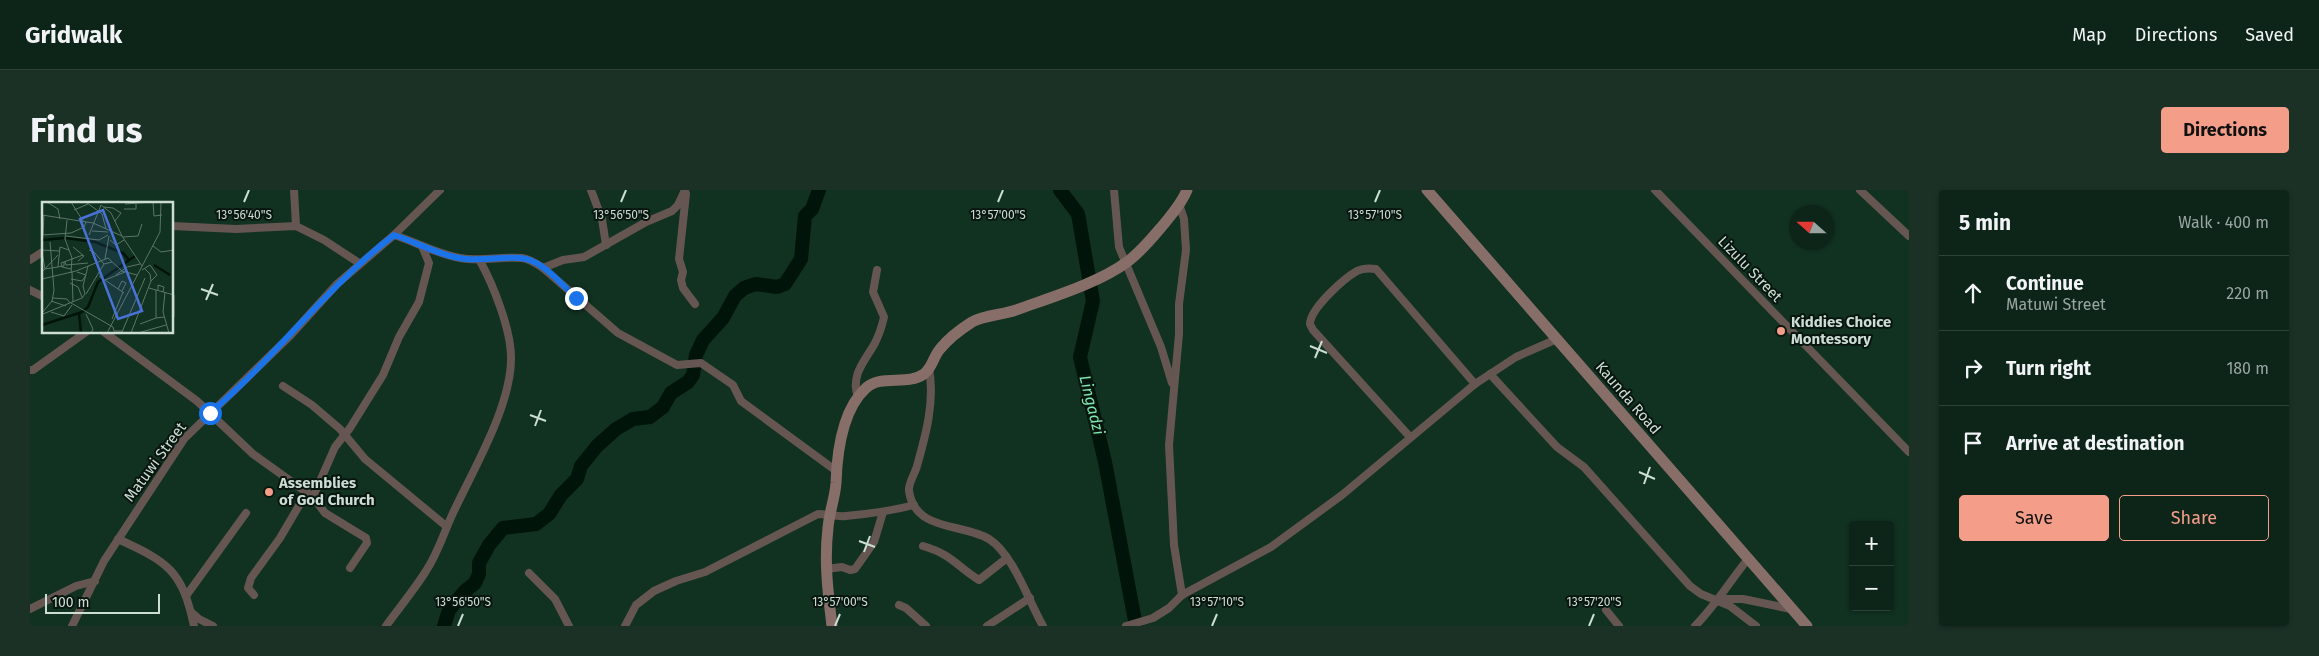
<!DOCTYPE html>
<meta charset="utf-8">
<style>
:root{--surface:#0d2519;--page:#1b3126;--text:#f1f3f6;--muted:#9aa5a2;--line:#2d4238;--accent:#f49e89}
body{margin:0;font-family:"Fira Sans",sans-serif;background:var(--page);color:var(--text)}
.controls{position:absolute;right:15px;bottom:15px;display:grid;overflow:hidden;border-radius:5px;box-shadow:0 1px 4px #0004}
.controls button{width:45px;height:45px;display:grid;place-items:center;padding:0;border:0;border-bottom:1px solid var(--line);background:var(--surface);color:var(--text);font:25px sans-serif}
.compass{position:absolute;left:1759px;top:15px;width:45px;height:45px;border-radius:50%;background:var(--surface);box-shadow:0 1px 4px #0004;rotate:291deg}
.scale{position:absolute;left:15px;bottom:12px;width:115px;box-sizing:border-box;padding-left:5px;border:2px solid #ccded3;border-top:0;font-size:14px;line-height:18px;white-space:nowrap;color:#ccded3;-webkit-text-stroke:4px #09160f;paint-order:stroke}
.stop{position:absolute;width:15px;height:15px;margin:-11px;border:4px solid #1a73e8;border-radius:50%;background:#fff}
.stop.end{background:#1a73e8;border-color:#fff;box-shadow:0 1px 5px #0008}
.list{margin:0;padding:0;list-style:none}
h2{display:flex;justify-content:space-between;align-items:center;height:65px;margin:0;padding:0 20px;font-size:21px}
h2 small{font-size:16px;font-weight:400;color:var(--muted)}
.list li{display:grid;grid-template-columns:32px 1fr auto;gap:15px;align-items:center;box-sizing:border-box;height:75px;padding:0 20px;border-top:1px solid var(--line)}
.list b{display:block;font-size:19px;white-space:nowrap}
.list p{margin:0;font-size:16px;white-space:nowrap;color:var(--muted)}
.list em{font-size:16px;font-style:normal;color:var(--muted)}
.actions{display:flex;gap:10px;padding:15px 20px}
.actions a{flex:1;padding:11px 0;border:1px solid var(--accent);border-radius:5px;text-align:center;font-size:18px;color:var(--accent)}
.actions .main{background:var(--accent);color:#111}
.icon{flex:none;width:28px;height:28px;fill:none;stroke:currentColor;stroke-width:2;stroke-linecap:round;stroke-linejoin:round}
.map{position:relative;flex:none;width:1879px;height:436px;overflow:hidden;border-radius:5px}
header{display:flex;align-items:center;gap:30px;box-sizing:border-box;height:70px;padding:0 25px;background:var(--surface);border-bottom:1px solid var(--line)}
header strong{font-size:24px}
nav{display:flex;gap:28px;margin-inline-start:auto;font-size:18px}
.intro{display:flex;align-items:center;justify-content:space-between;box-sizing:border-box;height:120px;padding:0 30px}
h1{margin:0;font-size:35px}
.button{padding:12px 22px;border-radius:5px;background:var(--accent);color:#111;font-size:18px;font-weight:700}
main{display:flex;gap:30px;padding:0 30px}
aside{flex:1;background:var(--surface);border-radius:5px;box-shadow:0 1px 4px #0004}
.map>svg:first-child{display:block}
.lines{fill:none;stroke-linecap:round;stroke-linejoin:round}
.river{stroke:#001409;stroke-width:14}
.street{stroke:#665652;stroke-width:8}
.secondary{stroke:#876e68;stroke-width:11}
.route{stroke:#1a73e8;stroke-width:6}
.ticks{fill:none;stroke:#ccded3;stroke-width:2}
.poi-dot{fill:#f49e89;stroke:#09160f;stroke-width:2}
.labels{text-anchor:middle;dominant-baseline:central;stroke-width:4;stroke-linejoin:round;paint-order:stroke}
.street-label{font-size:15px;fill:#ccded3;stroke:#09160f}
.poi-label{font-size:15px;font-weight:bold;fill:#ccded3;stroke:#09160f;text-anchor:start}
.water-label{font-size:16px;font-style:italic;fill:#7de7ad;stroke:#09160f}
.inset-river{fill:none;stroke:#001409;stroke-width:2.5}
.inset-road{fill:none;stroke:#5c7668;stroke-width:1}
.view{fill:#4972d7;fill-opacity:0.15;stroke:#4972d7;stroke-width:2.5}
.inset-edge{fill:none;stroke:#ccded3;stroke-width:2.5}
.ticks-label{font-size:12px;text-anchor:middle;fill:#ccded3;stroke:#09160f;stroke-width:4;stroke-linejoin:round;paint-order:stroke}
</style>
<header>
<strong>Gridwalk</strong>
<nav><a>Map</a><a>Directions</a><a>Saved</a></nav>
</header>
<div class="intro"><h1>Find us</h1><a class="button">Directions</a></div>
<main>
<div class="map">
<svg width="1879" height="436" viewBox="0 0 1879 436">
<rect width="100%" height="100%" fill="#113121"/>
<g class="lines">
<!-- river -->
<g class="river">
<polyline points="1030,0 1048,24 1063,111 1050,167 1075,272 1106,436"/>
<polyline points="414,436 419,420 435,401 445,393 449,384 449,373 459,355 473,338 506,334 519,324 531,305 547,289 551,276 567,256 586,239 603,229 620,227 633,217 641,203 658,192 663,185 666,165 673,150 693,128 705,106 714,98 726,94 747,97 755,94 771,69 775,26 782,19 789,0"/>
</g>
<!-- street -->
<g class="street">
<polyline points="264,0 266,36"/>
<polyline points="561,0 572,29 576,55"/>
<polyline points="1084,0 1089,57 1131,157 1142,193"/>
<polyline points="1625,0 1879,262"/>
<polyline points="1830,0 1879,46"/>
<polyline points="656,4 649,69 653,82 651,90 653,98 665,114"/>
<polyline points="1149,14 1154,29 1156,60 1149,114 1149,144 1139,255 1144,355 1152,405"/>
<polyline points="142,36 206,39 266,36 294,50 329,73"/>
<path d="M364,45C386,52 407,64 430,68C451,72 472,66 492,68C500,69 507,74 513,78L588,143L647,175L671,173L703,195L711,211L805,280"/>
<polyline points="0,70 14,61"/>
<polyline points="513,78 533,70 554,67 616,32 642,21 648,15 655,0"/>
<polyline points="0,100 14,107"/>
<polyline points="74,142 167,211 223,264 283,307 295,323 336,348 337,353 320,378"/>
<path d="M899,178C905,212 896,244 887,276C885,284 878,293 879,301C885,342 933,333 959,349C983,364 999,412 1013,436"/>
<polyline points="0,180 3,180 56,142"/>
<polyline points="1460,184 1527,257 1554,277 1660,396 1671,404 1700,416 1726,436"/>
<polyline points="253,196 282,215 310,239 335,269 416,336"/>
<path d="M828,207C820,185 835,171 845,153C849,145 852,136 854,127L843,102L847,80"/>
<path d="M1380,247L1283,140L1280,134C1280,119 1313,89 1327,81C1333,78 1340,78 1346,79L1445,194"/>
<polyline points="283,307 305,257 320,238 353,185 369,147 389,112 399,73 392,56"/>
<path d="M88,349C138,372 152,380 164,436"/>
<path d="M893,356C923,365 925,375 949,390L977,368"/>
<polyline points="796,379 812,377 820,380 825,379 844,352 853,322"/>
<polyline points="499,383 525,409 539,436"/>
<polyline points="224,405 218,398 221,388 250,348 277,302"/>
<polyline points="156,406 216,323"/>
<polyline points="1689,409 1713,409 1761,419"/>
<polyline points="869,415 876,418 896,436"/>
<polyline points="0,419 46,396 65,391"/>
<polyline points="1576,420 1589,436"/>
<polyline points="161,422 169,429 183,436"/>
<polyline points="42,436 74,371 154,249 259,147 307,94 364,45 410,0"/>
<path d="M356,436C369,418 384,400 396,381C408,363 414,342 423,323C443,280 482,215 481,167C481,140 463,94 450,71"/>
<path d="M595,436L606,415L624,401L646,391L675,382L788,324C797,324 807,327 816,326C839,324 861,321 884,315"/>
<polyline points="957,436 1000,408"/>
<polyline points="1096,436 1123,428 1139,418 1152,405 1241,357 1312,305 1445,194 1486,167 1527,149"/>
<path d="M1665,436C1685,416 1700,391 1718,369"/>
</g>
<!-- secondary -->
<g class="secondary">
<polyline points="1397,0 1777,436"/>
<path d="M802,436C798,403 794,371 798,338C799,323 805,308 806,293C807,263 812,220 836,198C852,184 877,196 894,184C903,177 903,167 910,159C918,149 931,139 942,132C955,125 972,125 986,120C1019,108 1069,93 1097,72C1111,62 1122,48 1134,34C1142,24 1152,13 1157,0"/>
</g>
</g>
<g class="lines">
<!-- route -->
<path class="route" d="M180,223C245,168 296,97 364,45C386,52 406,64 429,68C450,72 470,66 491,68C513,70 532,95 546,108"/>
</g>
<!-- ticks -->
<path class="ticks" d="M214,12L219,0M591,12L596,0M968,12L973,0M1345,12L1350,0M171,99L188,105M176,110L183,94M1280,156L1297,163M1285,168L1292,151M500,225L516,231M505,236L511,220M1609,282L1625,289M1614,294L1620,277M829,351L845,357M834,362L840,346M428,436L433,424M805,436L810,424M1182,436L1187,424M1559,436L1564,424"/>
<!-- markers -->
<g class="poi-dot">
<circle cx="1751" cy="141" r="5"/>
<circle cx="239" cy="302" r="5"/>
</g>
<g class="labels">
<!-- street labels -->
<g class="street-label">
<text transform="translate(1720 79) rotate(46)">Lizulu Street</text>
<text transform="translate(1598 208) rotate(49)">Kaunda Road</text>
<text transform="translate(125 272) rotate(-54)">Matuwi Street</text>
</g>
<!-- poi labels -->
<g class="poi-label">
<text x="1761" y="132">Kiddies Choice<tspan x="1761" dy="17">Montessory</tspan></text>
<text x="249" y="293">Assemblies<tspan x="249" dy="17">of God Church</tspan></text>
</g>
<!-- water labels -->
<g class="water-label">
<text transform="translate(1062 215) rotate(76)">Lingadzi</text>
</g>
</g>
<!-- overview -->
<g transform="translate(12 12)">
<rect width="131" height="131" fill="#113121"/>
<path class="inset-river" d="M24,36L53,40L81,51L87,58M0,38L22,36M112,63L128,73M40,110L46,105L56,80L93,54M37,111L39,131M0,123L40,110"/>
<path class="inset-road" d="M5,0L16,7L18,17M29,0L41,19M44,0L60,12L64,27M111,0L112,14L120,13M83,2L109,0M62,5L71,6L79,11L73,19M82,7H94V2M32,8L46,2M0,13L51,21L80,34L100,64M25,18L23,37L30,56L29,71M50,29L66,30M0,33L29,31L42,25L44,20M1,33L2,13M47,33L59,3L69,11L80,34M24,34L57,38L66,33M81,35L96,34L100,22M68,38L74,43L82,38M111,44L119,50L132,48M31,45L42,54L36,59M0,48L17,49M47,48L52,50L62,62M0,50L3,67L22,64V60M63,57L67,34M23,60L24,63L46,61M16,65L18,45L27,48M102,66L108,72L109,79M29,67L20,65L19,61L41,53M0,70L16,53M30,70L31,100M74,73L85,65L98,62M57,74L82,91M0,77L34,69L66,56L80,69L95,73M29,77L40,79L44,73L35,70M63,78L83,70M28,81L36,85L40,95M107,86L132,93M76,87L80,79L84,81L80,89M114,88V116L122,115M116,88V83L122,85L121,90M123,90L121,110L127,131M44,92L62,62L70,60M132,93V115M11,96L25,97L28,101M9,99L24,104M29,101L71,125L72,129H80M9,110L22,114L30,103M0,111L10,99L12,88L8,40M1,112L40,96L43,92L41,84L46,64M44,112L51,127L49,131M70,117L81,90M98,122L114,116M80,130L103,76M65,131L118,30L119,0M89,131L109,79L115,73L108,63L100,68M96,131L124,123"/>
<path class="view" d="M61,8L100,109L76,117L38,17Z"/>
<rect width="131" height="131" class="inset-edge"/>
</g>
<g class="ticks-label">
<text x="214" y="29">13°56'40"S</text>
<text x="591" y="29">13°56'50"S</text>
<text x="968" y="29">13°57'00"S</text>
<text x="1345" y="29">13°57'10"S</text>
<text x="433" y="416">13°56'50"S</text>
<text x="810" y="416">13°57'00"S</text>
<text x="1187" y="416">13°57'10"S</text>
<text x="1564" y="416">13°57'20"S</text>
</g>
</svg>
<div class="controls">
<button>+</button>
<button>−</button>
</div>
<svg class="compass" viewBox="-18 -18 36 36"><path d="M0-13l5 13h-10z" fill="#e53935"/><path d="M0 13l5-13h-10z" fill="#9aa5a2"/></svg>
<div class="scale">100 m</div>
<div class="stop" style="left:180px;top:223px"></div>
<div class="stop end" style="left:546px;top:108px"></div>
</div>
<aside>
<h2>5 min<small>Walk · 400 m</small></h2>
<ul class="list">
<li><svg class="icon" aria-label="ahead" viewBox="0 0 24 24"><path d="M12 20V5M6 11l6-6 6 6"/></svg><div><b>Continue</b><p>Matuwi Street</p></div><em>220 m</em></li>
<li><svg class="icon" aria-label="right" viewBox="0 0 24 24"><path d="M7 20v-9h11M14 6l5 5-5 5"/></svg><div><b>Turn right</b></div><em>180 m</em></li>
<li><svg class="icon" aria-label="arrive" viewBox="0 0 24 24"><path d="M6 21V4h12l-3 4 3 4H6"/></svg><div><b>Arrive at destination</b></div></li>
</ul>
<div class="actions"><a class="main">Save</a><a>Share</a></div>
</aside>
</main>
